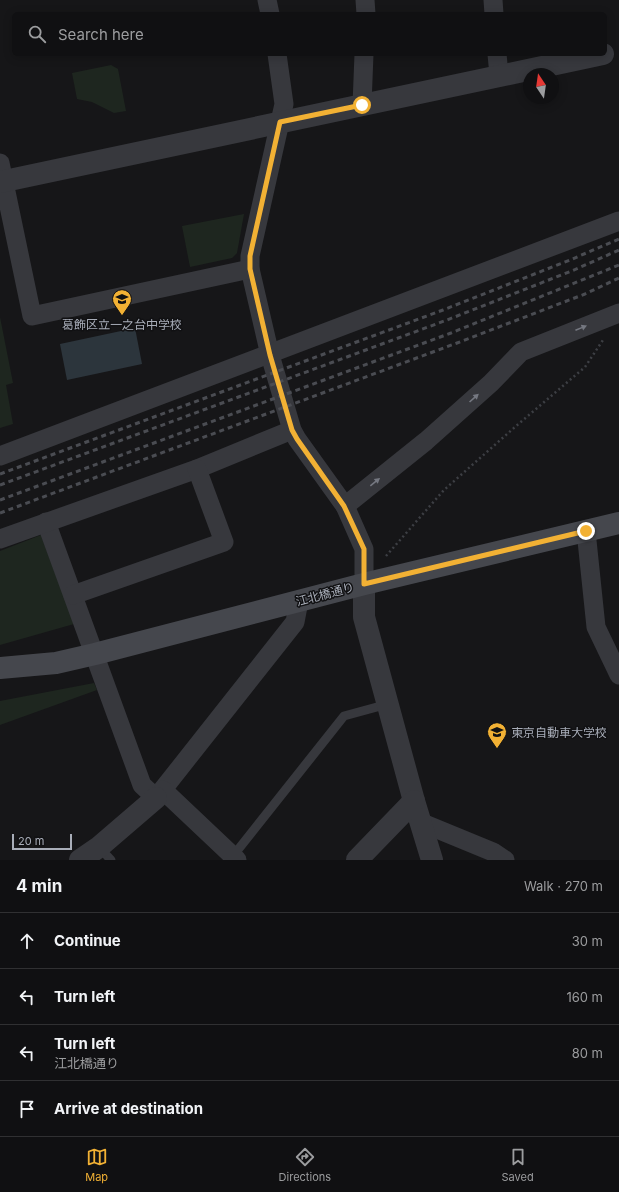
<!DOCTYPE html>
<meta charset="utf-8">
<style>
:root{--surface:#101012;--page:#1e1e20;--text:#f1f3f6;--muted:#9c9d9f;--line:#303032;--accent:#f2b134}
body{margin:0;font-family:Inter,"Noto Sans JP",sans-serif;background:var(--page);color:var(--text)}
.compass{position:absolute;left:523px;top:68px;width:36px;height:36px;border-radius:50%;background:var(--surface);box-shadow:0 2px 10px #0003;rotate:347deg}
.scale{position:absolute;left:12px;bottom:10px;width:60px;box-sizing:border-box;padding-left:4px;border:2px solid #a8adb8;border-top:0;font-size:11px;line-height:14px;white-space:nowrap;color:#a8adb8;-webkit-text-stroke:3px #111113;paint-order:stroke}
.stop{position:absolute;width:12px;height:12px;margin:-9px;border:3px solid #f2b134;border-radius:50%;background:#fff}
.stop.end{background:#f2b134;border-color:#fff;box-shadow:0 1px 4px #0008}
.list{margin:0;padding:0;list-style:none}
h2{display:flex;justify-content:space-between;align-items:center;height:52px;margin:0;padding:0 16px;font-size:17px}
h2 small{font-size:13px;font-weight:400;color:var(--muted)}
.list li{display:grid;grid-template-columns:26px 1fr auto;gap:12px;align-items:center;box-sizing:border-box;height:56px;padding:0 16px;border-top:1px solid var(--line)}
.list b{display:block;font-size:15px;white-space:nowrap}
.list p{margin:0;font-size:13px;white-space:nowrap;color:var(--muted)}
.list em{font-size:13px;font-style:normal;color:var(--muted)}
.icon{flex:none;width:22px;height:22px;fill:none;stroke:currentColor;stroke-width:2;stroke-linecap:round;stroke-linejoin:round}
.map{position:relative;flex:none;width:619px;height:860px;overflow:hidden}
.search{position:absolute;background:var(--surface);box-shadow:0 2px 10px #0003;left:12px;right:12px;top:12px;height:44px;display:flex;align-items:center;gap:10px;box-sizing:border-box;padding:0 14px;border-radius:6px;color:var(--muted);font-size:15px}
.sheet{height:276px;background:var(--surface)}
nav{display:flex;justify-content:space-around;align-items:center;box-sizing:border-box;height:56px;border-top:1px solid var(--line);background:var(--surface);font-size:11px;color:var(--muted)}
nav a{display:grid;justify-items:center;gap:2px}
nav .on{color:var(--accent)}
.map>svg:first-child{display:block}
.green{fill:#1e261f}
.water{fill:#2c353c}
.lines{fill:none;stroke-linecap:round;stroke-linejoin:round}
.path{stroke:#3d3f44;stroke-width:2.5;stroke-dasharray:2 3;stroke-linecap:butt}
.service{stroke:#37383d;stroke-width:9}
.minor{stroke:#37383d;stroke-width:19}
.tertiary{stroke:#37383d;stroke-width:22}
.secondary{stroke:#45474d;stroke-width:22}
.rail{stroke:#4a4c52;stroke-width:3;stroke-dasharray:5 4;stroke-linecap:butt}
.oneway{fill:#757881}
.route{stroke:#f2b134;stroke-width:5}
.labels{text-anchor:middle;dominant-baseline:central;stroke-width:3;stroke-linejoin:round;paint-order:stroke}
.poi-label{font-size:12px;fill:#a8adb8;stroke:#111113}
.street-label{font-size:12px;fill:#a8adb8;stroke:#111113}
</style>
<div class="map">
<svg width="619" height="860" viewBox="0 0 619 860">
<rect width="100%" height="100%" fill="#161618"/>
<!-- green -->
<g class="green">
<polygon points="111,65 118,69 126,111 114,113 92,102 77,99 72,73"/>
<polygon points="244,214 237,253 232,258 190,267 182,226"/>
<polygon points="0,317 13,383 6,385 13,424 0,428"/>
<polygon points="41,535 74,624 0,645 0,551"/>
<polygon points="94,683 97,690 0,725 0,701"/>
</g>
<!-- water -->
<polygon class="water" points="135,328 142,364 67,380 60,344"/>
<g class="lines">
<!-- path -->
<polyline class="path" points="386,556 444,490 515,427 585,367 603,340"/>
<!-- service -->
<g class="service">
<polyline points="99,847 111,860"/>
<polyline points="233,856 344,716 388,704"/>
</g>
<!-- minor -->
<g class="minor">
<polyline points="267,0 270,14"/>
<polyline points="365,0 366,14"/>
<polyline points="493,0 494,14"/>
<polyline points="277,54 284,104 250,256 250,269 270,355 292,430 297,439 345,506 364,549 364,584"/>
<polyline points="497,54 499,75"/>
<polyline points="362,105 364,54"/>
<polyline points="0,163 32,316 250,269"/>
<polyline points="0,456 619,221"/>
<polyline points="345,506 426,441 491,383 521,352 619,313"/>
<polyline points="46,522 142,785 156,798 295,622 299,601"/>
<polyline points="586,531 596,627 619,675"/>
<polyline points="0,539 197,469 292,430"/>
<polyline points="73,595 224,542 197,469"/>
<polyline points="163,790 237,860"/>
<polyline points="420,822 493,852 505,860"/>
</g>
<!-- tertiary -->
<g class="tertiary">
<polyline points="0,182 603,54"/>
<polyline points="364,584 364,617 414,801 432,860"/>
<polyline points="80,860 99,847 156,798"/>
<polyline points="357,860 414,801"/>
</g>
<!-- secondary -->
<polyline class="secondary" points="0,668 56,663 95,654 364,584 619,523"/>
<!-- rail -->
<g class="rail">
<polyline points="0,474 443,310 570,260 619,239"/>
<polyline points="0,485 447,320 574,270 619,250"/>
<polyline points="0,500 451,333 619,265"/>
<polyline points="0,513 457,343 585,294 619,278"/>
</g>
</g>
<!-- one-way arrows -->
<defs><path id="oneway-solid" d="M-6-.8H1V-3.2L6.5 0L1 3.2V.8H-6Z"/></defs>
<g class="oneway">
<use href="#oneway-solid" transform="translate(581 328) rotate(-22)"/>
<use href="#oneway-solid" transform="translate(474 398) rotate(-42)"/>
<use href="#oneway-solid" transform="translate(375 482) rotate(-39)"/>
</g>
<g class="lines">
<!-- route -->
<polyline class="route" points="362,105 280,122 250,256 250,269 270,355 292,430 297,439 344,506 364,549 364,584 586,531"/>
</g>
<!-- icons -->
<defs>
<symbol id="school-pin" viewBox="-11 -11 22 30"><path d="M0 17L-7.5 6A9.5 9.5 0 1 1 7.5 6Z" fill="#f2b134" stroke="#111113"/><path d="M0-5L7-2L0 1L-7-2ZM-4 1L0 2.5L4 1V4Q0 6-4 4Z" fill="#111"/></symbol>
<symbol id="university-pin" viewBox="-11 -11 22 30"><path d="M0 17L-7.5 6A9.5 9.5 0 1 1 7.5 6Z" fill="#f2b134" stroke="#111113"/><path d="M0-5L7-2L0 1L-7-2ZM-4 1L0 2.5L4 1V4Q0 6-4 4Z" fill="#111"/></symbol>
</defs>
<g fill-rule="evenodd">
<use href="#school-pin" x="111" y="288" width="22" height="30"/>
<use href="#university-pin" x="486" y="721" width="22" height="30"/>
</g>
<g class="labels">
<!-- poi labels -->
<g class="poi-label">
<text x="122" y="324">葛飾区立一之台中学校</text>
<text x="511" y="732" text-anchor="start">東京自動車大学校</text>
</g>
<!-- street labels -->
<g class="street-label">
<text transform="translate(325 594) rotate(-15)">江北橋通り</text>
</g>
</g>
</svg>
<svg class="compass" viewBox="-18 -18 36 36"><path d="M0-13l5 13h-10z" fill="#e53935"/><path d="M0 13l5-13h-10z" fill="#9c9d9f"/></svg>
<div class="scale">20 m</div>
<div class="stop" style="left:362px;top:105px"></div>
<div class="stop end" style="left:586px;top:531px"></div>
<div class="search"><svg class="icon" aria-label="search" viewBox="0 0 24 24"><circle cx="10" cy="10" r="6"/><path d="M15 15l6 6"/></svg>Search here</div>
</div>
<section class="sheet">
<h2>4 min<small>Walk · 270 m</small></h2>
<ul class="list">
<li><svg class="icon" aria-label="ahead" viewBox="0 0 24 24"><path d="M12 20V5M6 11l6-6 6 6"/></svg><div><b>Continue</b></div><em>30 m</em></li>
<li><svg class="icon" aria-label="left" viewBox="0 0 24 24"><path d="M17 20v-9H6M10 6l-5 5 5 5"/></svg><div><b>Turn left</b></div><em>160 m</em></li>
<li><svg class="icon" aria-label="left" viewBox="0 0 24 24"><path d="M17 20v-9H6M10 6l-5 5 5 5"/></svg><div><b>Turn left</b><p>江北橋通り</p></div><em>80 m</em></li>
<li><svg class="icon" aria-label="arrive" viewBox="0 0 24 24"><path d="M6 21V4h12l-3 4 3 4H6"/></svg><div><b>Arrive at destination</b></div></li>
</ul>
</section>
<nav>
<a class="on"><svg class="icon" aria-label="map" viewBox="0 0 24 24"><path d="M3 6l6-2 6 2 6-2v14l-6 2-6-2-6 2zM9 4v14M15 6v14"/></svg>Map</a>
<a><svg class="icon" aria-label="directions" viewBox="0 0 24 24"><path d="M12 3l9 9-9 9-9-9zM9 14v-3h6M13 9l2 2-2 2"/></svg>Directions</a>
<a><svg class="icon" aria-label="saved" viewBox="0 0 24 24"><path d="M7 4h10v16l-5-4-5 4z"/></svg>Saved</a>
</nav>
